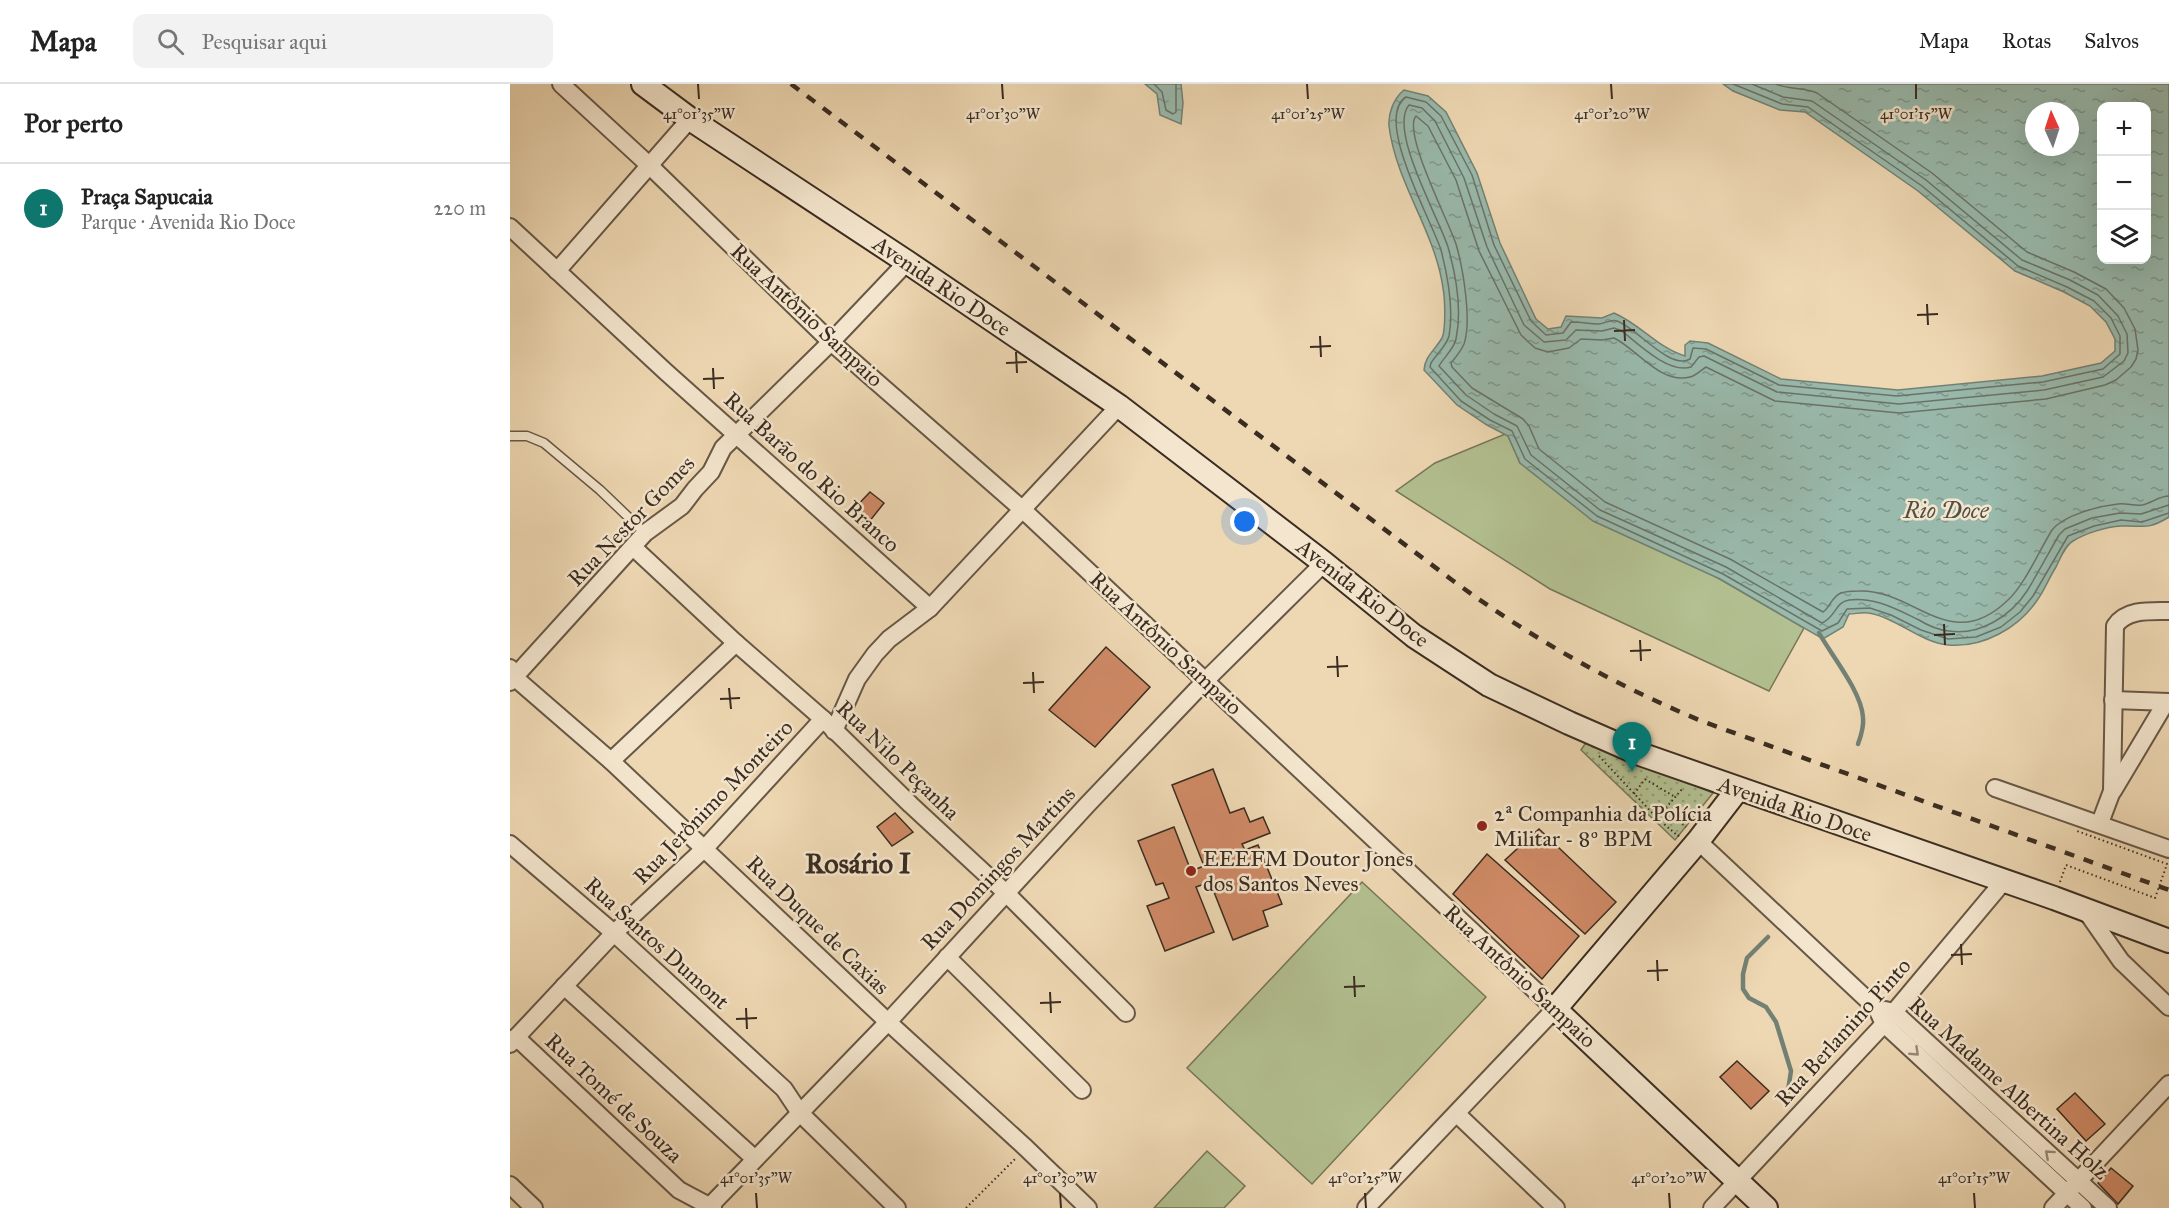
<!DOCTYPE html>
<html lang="pt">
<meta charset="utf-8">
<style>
:root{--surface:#fff;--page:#f2f2f2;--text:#222;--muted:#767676;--line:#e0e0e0;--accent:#0f766e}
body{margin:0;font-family:"IM FELL Great Primer",serif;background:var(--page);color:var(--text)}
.controls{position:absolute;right:18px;top:18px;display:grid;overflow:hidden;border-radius:12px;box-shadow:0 6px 24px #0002}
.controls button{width:54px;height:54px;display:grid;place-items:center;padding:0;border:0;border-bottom:2px solid var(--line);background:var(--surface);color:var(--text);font:30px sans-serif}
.compass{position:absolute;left:1515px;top:18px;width:54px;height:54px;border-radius:50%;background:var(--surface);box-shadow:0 6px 24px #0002;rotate:357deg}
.you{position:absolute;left:735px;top:438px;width:21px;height:21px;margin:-15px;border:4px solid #fff;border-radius:50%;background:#1a73e8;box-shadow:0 0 0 9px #1a73e833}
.badge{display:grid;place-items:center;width:39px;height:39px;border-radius:50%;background:var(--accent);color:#fff;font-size:20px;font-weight:700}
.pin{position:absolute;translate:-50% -50px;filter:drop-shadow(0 2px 3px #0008)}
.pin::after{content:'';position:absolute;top:32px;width:21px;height:18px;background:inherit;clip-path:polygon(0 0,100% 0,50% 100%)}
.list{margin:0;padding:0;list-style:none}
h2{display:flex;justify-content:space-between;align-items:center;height:78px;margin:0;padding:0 24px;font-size:26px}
h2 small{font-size:20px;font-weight:400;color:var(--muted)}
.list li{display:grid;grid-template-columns:39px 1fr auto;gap:18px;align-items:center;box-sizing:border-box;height:90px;padding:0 24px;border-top:2px solid var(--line)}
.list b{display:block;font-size:22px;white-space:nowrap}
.list p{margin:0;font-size:20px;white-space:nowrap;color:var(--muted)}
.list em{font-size:20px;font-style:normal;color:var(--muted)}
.icon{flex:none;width:33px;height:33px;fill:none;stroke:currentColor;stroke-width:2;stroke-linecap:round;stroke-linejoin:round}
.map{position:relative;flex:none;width:1659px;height:1124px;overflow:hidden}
header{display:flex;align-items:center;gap:36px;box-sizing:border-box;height:84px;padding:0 30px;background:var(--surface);border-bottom:2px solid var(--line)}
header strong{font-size:28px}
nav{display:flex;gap:33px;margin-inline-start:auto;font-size:21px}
.search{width:420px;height:54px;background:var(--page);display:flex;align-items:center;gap:15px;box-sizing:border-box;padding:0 21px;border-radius:12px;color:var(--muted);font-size:22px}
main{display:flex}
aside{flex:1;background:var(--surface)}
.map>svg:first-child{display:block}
.grass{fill:#b3c091;stroke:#767659;stroke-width:1.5}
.park{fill:url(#park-dots);stroke:#767659;stroke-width:1.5}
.water{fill:url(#water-ripples);stroke:#738175;stroke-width:1.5;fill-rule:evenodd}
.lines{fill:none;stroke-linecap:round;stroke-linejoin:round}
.shore{stroke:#6a7367;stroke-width:1.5}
.stream{stroke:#738175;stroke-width:4.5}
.building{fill:#cf8a66;stroke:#3a2c21;stroke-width:1.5}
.lane-casing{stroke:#675746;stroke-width:11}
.street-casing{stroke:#675746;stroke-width:20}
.secondary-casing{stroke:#3a2c21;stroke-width:26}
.path{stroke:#3a2c21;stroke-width:2;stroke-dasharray:1.5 3;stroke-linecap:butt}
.lane{stroke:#f4e6ce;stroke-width:8}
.street{stroke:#f4e6ce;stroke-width:16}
.secondary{stroke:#f4e6ce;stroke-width:22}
.rail{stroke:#3a2c21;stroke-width:4.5;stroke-dasharray:10 10;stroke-linecap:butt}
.path-bridge{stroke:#3a2c21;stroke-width:2;stroke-dasharray:1.5 3;stroke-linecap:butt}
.oneway{stroke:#978978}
.ticks{fill:none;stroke:#3a2c21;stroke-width:2}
.poi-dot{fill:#8f2418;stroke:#f4e6ce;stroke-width:2}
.labels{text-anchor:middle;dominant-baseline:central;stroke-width:5;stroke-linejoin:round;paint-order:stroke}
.street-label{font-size:22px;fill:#3a2c21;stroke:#f4e6ce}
.poi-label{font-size:22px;fill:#3a2c21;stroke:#f4e6ce;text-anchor:start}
.water-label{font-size:24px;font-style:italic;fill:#525044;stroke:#f4e6ce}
.district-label{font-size:28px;font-weight:bold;fill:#3a2c21;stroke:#f4e6ce}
.ticks-label{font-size:15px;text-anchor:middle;fill:#3a2c21;stroke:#f4e6ce;stroke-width:5;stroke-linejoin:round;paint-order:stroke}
</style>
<header>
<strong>Mapa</strong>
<div class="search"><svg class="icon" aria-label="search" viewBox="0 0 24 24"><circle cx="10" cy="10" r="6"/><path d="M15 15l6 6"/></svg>Pesquisar aqui</div>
<nav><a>Mapa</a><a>Rotas</a><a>Salvos</a></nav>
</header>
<main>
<aside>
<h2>Por perto<small></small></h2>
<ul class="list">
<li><span class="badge">1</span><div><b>Praça Sapucaia</b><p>Parque · Avenida Rio Doce</p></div><em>220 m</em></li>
</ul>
</aside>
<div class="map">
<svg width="1659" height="1124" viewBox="0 0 1659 1124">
<defs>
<pattern id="park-dots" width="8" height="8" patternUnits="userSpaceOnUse" patternTransform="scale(1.5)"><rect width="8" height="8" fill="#b3c091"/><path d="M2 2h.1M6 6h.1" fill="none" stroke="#939c76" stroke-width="1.8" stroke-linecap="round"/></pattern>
<pattern id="water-ripples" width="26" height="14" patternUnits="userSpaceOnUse" patternTransform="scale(1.5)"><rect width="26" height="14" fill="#99baad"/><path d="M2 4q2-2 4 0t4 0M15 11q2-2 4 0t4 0" fill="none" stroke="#7e978c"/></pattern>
</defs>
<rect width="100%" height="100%" fill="#eed8b3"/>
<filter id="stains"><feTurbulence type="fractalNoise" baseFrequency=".00333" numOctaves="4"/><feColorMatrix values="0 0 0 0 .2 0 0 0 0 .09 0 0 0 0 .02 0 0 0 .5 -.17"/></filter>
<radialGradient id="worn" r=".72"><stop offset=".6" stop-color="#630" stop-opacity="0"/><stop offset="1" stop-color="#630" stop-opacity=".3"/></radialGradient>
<!-- grass -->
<g class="grass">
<polygon points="995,350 998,352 1010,379 1294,544 1259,607 1040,505 886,407 925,379"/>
<polygon points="852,798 976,913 802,1100 677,984"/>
<polygon points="697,1067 735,1102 714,1124 644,1124"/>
</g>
<!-- park -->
<polygon class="park" points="1077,657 1203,709 1165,756 1071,666"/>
<!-- water -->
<g class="water">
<polygon points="635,0 671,0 673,19 671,40 650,31 647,10"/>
<path d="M1213,0H1659V433C1636,447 1634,441 1611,442C1596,443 1576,449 1563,457C1555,461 1550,475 1546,483C1539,494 1535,505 1528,515C1509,544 1473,564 1438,561C1409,558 1386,533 1358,529C1352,528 1345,530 1339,530L1333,543L1313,555L1210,495L1083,437L1010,379L998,352L977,341L947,321L914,286C915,272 925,266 932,254C936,246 935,214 933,204C925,147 886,99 879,42C878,29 884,14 894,6L918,12L936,28L967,89L990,159L1026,235L1038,245L1051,243L1056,232L1092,234L1104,229C1130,240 1148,264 1175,272V261L1180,257L1198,259L1271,295L1388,306L1532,292L1591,279L1605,267V255L1596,238L1580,222L1554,208L1505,187L1408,107L1295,28L1270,26L1223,7ZM1592,22H1636V176H1592ZM1524,27H1560V63H1524Z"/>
</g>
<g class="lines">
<!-- shore -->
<g class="shore">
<polyline points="644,0 652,8 656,26 663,30 666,28 666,0"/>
<path d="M1223,0L1272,20L1298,23L1412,102L1508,182L1557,203L1584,217L1601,234L1610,252V270L1593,285L1533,298L1387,312L1269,301L1196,265L1183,264L1180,275C1160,287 1126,243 1107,237C1101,235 1096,239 1089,240C1080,240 1071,238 1061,238L1053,249L1036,251L1021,237L984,161L962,91L931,32L916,18L896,13C863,34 922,137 931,166C938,193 944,225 939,252C937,261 926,271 921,279L920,283L951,317L980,336L1002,347L1015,375L1087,432L1213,490L1312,547L1328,539L1337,525L1360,524L1381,531L1411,546L1438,555L1466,553L1491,543L1510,528L1523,512L1558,452L1584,442L1611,436L1632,438L1659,429"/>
<path d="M1242,0L1273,13L1302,17L1416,96L1512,176L1560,196L1588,211L1608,232L1617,250L1618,269L1614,277L1593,293L1534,306L1389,320L1267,308L1194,272L1189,273L1181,283C1159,290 1128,260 1112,247L1104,244L1092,247L1066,246L1056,256L1034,258L1014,241L977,163L954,94L925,37L912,24L899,21C878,46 929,134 938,163C946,191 952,226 946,255C944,265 934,273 929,282L956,311L984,330L1007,342L1021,371L1090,426L1216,483L1312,539C1326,533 1325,518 1339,516C1365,513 1386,525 1409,536C1417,541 1429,546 1439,547C1469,552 1501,532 1517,507C1528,489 1538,470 1549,451L1555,445L1582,434L1610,429L1631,430L1659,421"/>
<path d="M1266,0C1279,6 1294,3 1307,9L1422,89L1517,168L1564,188L1596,205L1614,224L1625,245L1628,266L1626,275L1621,283L1606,296L1595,301L1536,315L1389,329L1265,317L1196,283C1191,286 1187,291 1180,293C1151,301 1127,265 1104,254L1092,256L1071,255L1059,264L1038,268L1025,264L1011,251L969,167L946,96L918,42L906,32C892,48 939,138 946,160C953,184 962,237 954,260C951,267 946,273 941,279L942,283L962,304L1013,335L1019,342L1029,365L1095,418L1220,475L1313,528C1320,524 1321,513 1331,509C1337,507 1343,507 1349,507C1405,505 1440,572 1498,516C1515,500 1529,467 1542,446C1554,431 1589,422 1608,420C1616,419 1624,422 1632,421C1642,419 1649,412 1659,412"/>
</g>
<!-- stream -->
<g class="stream">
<path d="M1309,549C1322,572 1351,607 1353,633C1354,642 1351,652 1348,660"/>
<polyline points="1258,853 1237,874 1233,890 1233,905 1239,914 1256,923 1266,938 1281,987 1277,1013"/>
</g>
</g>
<!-- building -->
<g class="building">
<polygon points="360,408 374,419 355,443 340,429"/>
<polygon points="596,563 640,603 585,663 539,626"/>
<polygon points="703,685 720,729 734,724 740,738 753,733 760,749 732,760 735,766 748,761 772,820 753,827 758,842 723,856 700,798 686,803 704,848 655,867 637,822 659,814 653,799 646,801 628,757 664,743 681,787 694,782 662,701"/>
<polygon points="385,729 403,748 382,762 367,743"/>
<polygon points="1029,745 1106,818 1075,850 995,776"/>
<polygon points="977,770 1069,852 1032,895 943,810"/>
<polygon points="1227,977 1259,1007 1241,1025 1210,993"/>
<polygon points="1565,1009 1595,1040 1576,1057 1547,1025"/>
<polygon points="1601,1084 1623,1102 1608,1120 1588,1099"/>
</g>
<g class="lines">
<defs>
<polyline id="lane" points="0,352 17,352 34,359 90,406 135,449"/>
<g id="street">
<polyline points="51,0 140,82 321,258 513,426 1045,925 856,1124"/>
<polyline points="0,143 156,288 420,524"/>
<polyline points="47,187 180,35"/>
<polyline points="123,463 226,559 313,635 401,721 495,808 616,929"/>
<polyline points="0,584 4,593 101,677 378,938 516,1064 578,1124"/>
<polyline points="0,598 135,449 172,422 185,405 201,388 213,364 321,258 397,178"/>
<polyline points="1603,616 1659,618"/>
<polyline points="324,647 347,595 365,570 379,555 420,524 609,322"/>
<polyline points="101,677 226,559"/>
<polyline points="1485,704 1659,765"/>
<polyline points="1603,707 1656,618"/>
<path d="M1590,739L1602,707L1605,542C1616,525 1640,527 1659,527"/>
<polyline points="1188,757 1367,925 1374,940 1573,1124"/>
<polyline points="0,760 104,849 274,1005 290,1029 387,1124"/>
<polyline points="1576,827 1611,877 1659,923"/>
<polyline points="437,873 572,1006"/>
<polyline points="54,902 245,1075"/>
<polyline points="1375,926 1384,928 1598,1124"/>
<polyline points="6,953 169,1106 203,1124"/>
<polyline points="0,960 104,849 195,764 313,635"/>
<polyline points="947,1030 1046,1124"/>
<polyline points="0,1101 24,1124"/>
<polyline points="198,1124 378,938 577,721 695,597 814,479"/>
<polyline points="1202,1124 1374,940 1493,798"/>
<polyline points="1543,1124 1659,1000"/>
</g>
<g id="secondary">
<polyline points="133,0 180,35 397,178 609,322 814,479 904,552 979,601 1059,639 1130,670 1544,814 1659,857"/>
<polyline points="1228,705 1188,757 1045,925 1256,1124"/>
</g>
</defs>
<!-- lane casing -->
<use href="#lane" class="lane-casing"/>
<!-- street casing -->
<use href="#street" class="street-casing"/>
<!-- secondary casing -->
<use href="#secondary" class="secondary-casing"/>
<!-- path -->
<g class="path">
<polyline points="1089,672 1147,734 1168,752 1170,750"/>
<polyline points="1135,695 1165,713"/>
<polyline points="1124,710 1135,695"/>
<polyline points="1156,724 1176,743"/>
<polyline points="1147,734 1173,704"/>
<polyline points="1550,798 1556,781"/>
<polyline points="456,1124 505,1075"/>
</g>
<!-- lane -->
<use href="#lane" class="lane"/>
<!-- street -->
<use href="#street" class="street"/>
<!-- secondary -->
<use href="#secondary" class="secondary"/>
<!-- rail -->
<path class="rail" d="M281,0L942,496C1021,554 1104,601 1194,638L1659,806"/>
<!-- path-bridge -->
<polyline class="path-bridge" points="1556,781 1645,814 1657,780 1567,747"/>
</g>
<!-- one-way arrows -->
<defs><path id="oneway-chevron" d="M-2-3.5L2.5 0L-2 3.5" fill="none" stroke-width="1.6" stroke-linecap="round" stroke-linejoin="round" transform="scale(1.5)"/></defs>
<g class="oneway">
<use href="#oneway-chevron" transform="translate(1405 968) rotate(43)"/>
<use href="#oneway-chevron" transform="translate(1539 1070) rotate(-138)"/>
</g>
<!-- ticks -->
<path class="ticks" d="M188,0L189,15M492,0L493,15M797,0L798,15M1101,0L1102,15M1406,0V15M1417,220L1418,241M1407,231L1428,230M1114,236L1115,257M1104,247L1125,246M810,252L811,273M800,263L821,262M506,268L507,289M496,279L517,278M203,284L204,305M193,295L214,294M1434,540L1435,561M1424,551L1445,550M1130,556L1131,577M1120,567L1141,566M827,572L828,593M817,583L838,582M523,588L524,609M513,599L534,598M219,604L221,625M210,615L230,614M1451,860L1452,881M1441,871L1462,870M1147,876L1148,897M1137,887L1158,886M844,892L845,913M834,903L855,902M540,908L541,929M530,919L551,918M236,924L237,945M226,935L247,934M246,1109L247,1124M550,1109L551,1124M855,1109L856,1124M1159,1109L1160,1124M1464,1109L1465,1124"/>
<!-- markers -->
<g class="poi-dot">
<circle cx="972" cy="742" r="6"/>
<circle cx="681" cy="787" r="6"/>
</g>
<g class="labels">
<!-- street labels -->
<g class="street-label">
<text transform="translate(432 202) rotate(34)">Avenida Rio Doce</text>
<text transform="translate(297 231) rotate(43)">Rua Antônio Sampaio</text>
<text transform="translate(302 388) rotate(42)">Rua Barão do Rio Branco</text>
<text transform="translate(121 437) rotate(-46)">Rua Nestor Gomes</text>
<text transform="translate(853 509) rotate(38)">Avenida Rio Doce</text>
<text transform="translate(656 559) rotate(43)">Rua Antônio Sampaio</text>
<text transform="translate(388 676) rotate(44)">Rua Nilo Peçanha</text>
<text transform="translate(203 718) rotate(-46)">Rua Jerônimo Monteiro</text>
<text transform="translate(1285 725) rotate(19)">Avenida Rio Doce</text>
<text transform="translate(488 784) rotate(-47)">Rua Domingos Martins</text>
<text transform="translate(308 841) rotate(44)">Rua Duque de Caxias</text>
<text transform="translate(147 859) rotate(42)">Rua Santos Dumont</text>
<text transform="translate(1010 892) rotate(43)">Rua Antônio Sampaio</text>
<text transform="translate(1333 948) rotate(-48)">Rua Berlamino Pinto</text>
<text transform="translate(1499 1004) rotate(42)">Rua Madame Albertina Holz</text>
<text transform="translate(104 1014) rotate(43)">Rua Tomé de Souza</text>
</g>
<!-- poi labels -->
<g class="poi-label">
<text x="984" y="729">2ª Companhia da Polícia<tspan x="984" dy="25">Militar - 8º BPM</tspan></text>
<text x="693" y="774">EEEFM Doutor Jones<tspan x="693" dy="25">dos Santos Neves</tspan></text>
</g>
<!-- water labels -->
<g class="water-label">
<text x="1436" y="426">Rio Doce</text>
</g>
<!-- district labels -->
<g class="district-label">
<text x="348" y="779">Rosário I</text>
</g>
</g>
<g class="ticks-label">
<text x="189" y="35">41°01'35"W</text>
<text x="493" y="35">41°01'30"W</text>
<text x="798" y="35">41°01'25"W</text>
<text x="1102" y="35">41°01'20"W</text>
<text x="1406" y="35">41°01'15"W</text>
<text x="246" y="1099">41°01'35"W</text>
<text x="550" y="1099">41°01'30"W</text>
<text x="855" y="1099">41°01'25"W</text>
<text x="1159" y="1099">41°01'20"W</text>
<text x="1464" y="1099">41°01'15"W</text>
</g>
<rect width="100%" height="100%" filter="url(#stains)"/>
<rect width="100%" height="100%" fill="url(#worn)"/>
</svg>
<div class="controls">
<button>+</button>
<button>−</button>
<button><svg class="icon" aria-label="layers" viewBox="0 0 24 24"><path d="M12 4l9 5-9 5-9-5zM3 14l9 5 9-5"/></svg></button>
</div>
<svg class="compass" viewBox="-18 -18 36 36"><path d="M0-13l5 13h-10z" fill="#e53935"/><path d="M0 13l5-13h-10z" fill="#767676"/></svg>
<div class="you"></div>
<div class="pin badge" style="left:1122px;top:688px">1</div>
</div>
</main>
